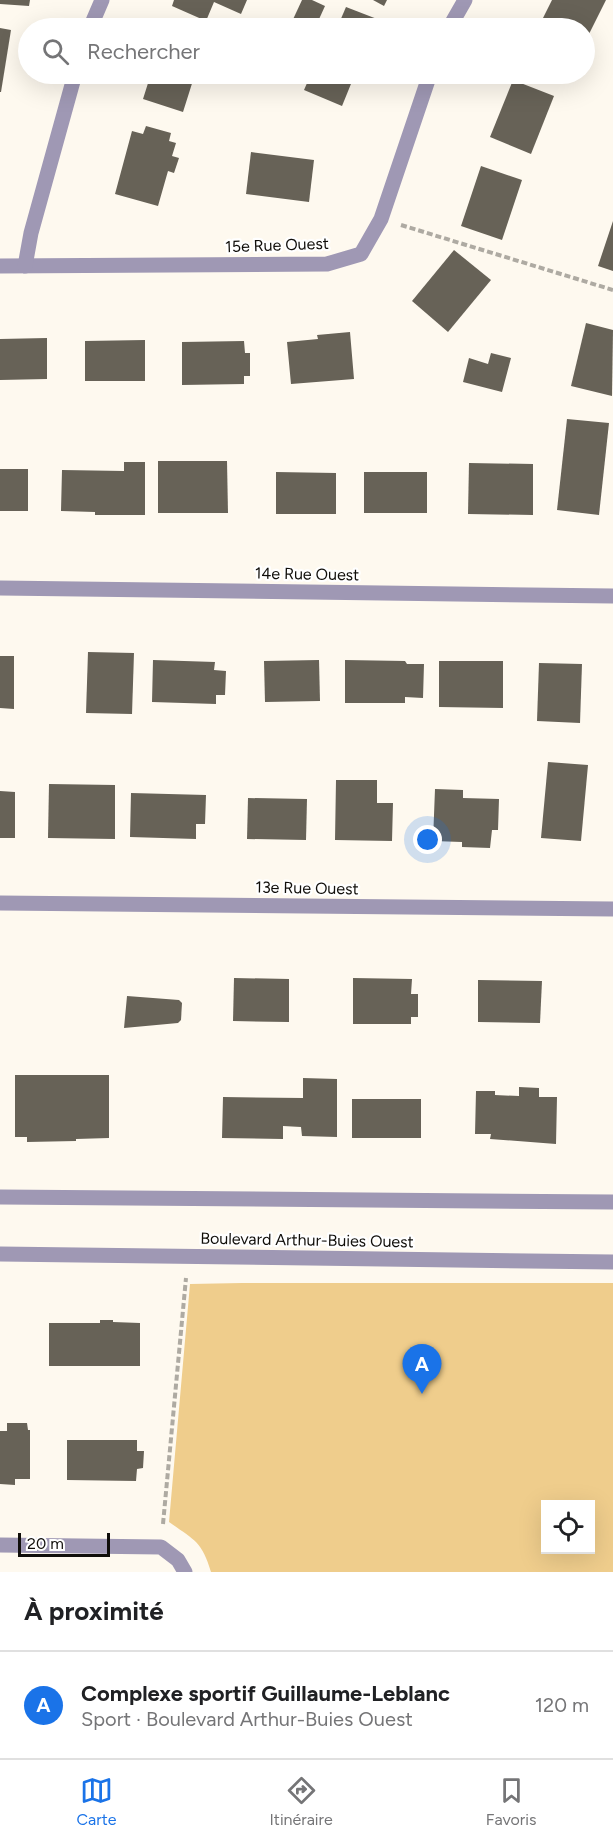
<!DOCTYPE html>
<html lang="fr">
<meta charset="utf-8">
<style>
:root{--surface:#fff;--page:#f2f2f2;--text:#202124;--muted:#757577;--line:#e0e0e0;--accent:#1a73e8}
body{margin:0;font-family:Figtree,sans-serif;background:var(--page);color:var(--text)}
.controls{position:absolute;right:18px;bottom:18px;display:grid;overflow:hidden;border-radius:0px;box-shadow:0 6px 24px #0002}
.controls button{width:54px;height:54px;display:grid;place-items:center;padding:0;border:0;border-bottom:2px solid var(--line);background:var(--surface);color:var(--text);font:30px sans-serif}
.scale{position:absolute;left:18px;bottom:15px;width:92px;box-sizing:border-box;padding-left:6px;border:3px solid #100e0a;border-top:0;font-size:16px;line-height:21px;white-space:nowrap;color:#100e0a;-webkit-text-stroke:4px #fff;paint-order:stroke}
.you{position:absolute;left:428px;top:840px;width:21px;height:21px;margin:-15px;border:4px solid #fff;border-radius:50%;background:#1a73e8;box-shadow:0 0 0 9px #1a73e833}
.badge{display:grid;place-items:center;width:39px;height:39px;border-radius:50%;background:var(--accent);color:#fff;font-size:20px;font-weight:700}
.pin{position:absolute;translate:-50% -50px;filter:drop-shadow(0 2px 3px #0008)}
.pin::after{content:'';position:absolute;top:32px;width:21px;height:18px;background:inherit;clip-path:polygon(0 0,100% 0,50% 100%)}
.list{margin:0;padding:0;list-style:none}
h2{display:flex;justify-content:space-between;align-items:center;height:78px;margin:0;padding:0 24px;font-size:26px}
h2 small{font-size:20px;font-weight:400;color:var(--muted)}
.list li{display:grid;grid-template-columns:39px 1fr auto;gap:18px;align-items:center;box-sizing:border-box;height:108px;padding:0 24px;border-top:2px solid var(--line)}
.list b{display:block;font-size:22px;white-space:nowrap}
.list p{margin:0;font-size:20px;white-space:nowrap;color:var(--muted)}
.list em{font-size:20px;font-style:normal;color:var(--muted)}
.icon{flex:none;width:33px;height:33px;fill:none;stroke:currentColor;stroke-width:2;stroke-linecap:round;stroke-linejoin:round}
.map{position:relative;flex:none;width:613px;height:1572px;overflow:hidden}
.search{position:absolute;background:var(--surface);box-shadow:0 6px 24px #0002;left:18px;right:18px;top:18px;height:66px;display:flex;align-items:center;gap:15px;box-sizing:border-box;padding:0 21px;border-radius:33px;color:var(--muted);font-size:22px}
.sheet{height:186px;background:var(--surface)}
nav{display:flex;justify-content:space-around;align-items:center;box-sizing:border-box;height:84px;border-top:2px solid var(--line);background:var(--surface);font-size:16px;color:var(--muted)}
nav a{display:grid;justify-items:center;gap:3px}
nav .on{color:var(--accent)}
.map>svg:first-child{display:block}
.green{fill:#efcd8c;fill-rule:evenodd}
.building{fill:#676257}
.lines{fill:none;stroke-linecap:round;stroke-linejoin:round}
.path{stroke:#aeaaa2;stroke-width:4;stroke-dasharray:6 3;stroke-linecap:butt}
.minor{stroke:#9f98b4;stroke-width:15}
.labels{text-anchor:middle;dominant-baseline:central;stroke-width:4.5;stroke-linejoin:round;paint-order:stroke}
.street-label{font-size:16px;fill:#100e0a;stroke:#fff}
</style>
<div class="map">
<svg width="613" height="1572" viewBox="0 0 613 1572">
<rect width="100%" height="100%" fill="#fef9ef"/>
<!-- green -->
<path class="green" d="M242,1283H613V1572H211C202,1541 194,1540 169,1522L190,1284ZM546,1504H590V1550H546Z"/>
<!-- building -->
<g class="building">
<polygon points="0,0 30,0 29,6 0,4"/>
<polygon points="174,0 247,0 241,14 214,2 206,21 172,6"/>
<polygon points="302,0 312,0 325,6 315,28 289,28"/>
<polygon points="373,0 387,0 384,6"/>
<polygon points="552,0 606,0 584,44 584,28 538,28"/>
<polygon points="346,7 390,24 388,28 337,28"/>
<polygon points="0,28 11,30 1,92 0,92"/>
<polygon points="145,74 195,74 183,112 143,99 149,80 144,78"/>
<polygon points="311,74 355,74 342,106 304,90"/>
<polygon points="513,80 554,96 531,154 490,137"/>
<polygon points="146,126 171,133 169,141 176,143 172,156 179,158 174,173 168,171 158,206 115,194 132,131 143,134"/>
<polygon points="251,152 314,160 309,202 246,194"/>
<polygon points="481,166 522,180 502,240 461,226"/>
<polygon points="613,221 613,271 598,266"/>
<polygon points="454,250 491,280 448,332 412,301"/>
<polygon points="586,323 613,330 612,396 571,386"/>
<polygon points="350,332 354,379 291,384 287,342 318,339 317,335"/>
<polygon points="47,338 47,379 0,380 0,339"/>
<polygon points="145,340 145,381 85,381 85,341"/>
<polygon points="244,341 245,353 250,353 250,376 244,376 244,384 182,385 182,342"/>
<polygon points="491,353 511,358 502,392 463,382 469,358 488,364"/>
<polygon points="567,419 609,423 599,515 557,510"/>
<polygon points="158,461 227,461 228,513 158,513"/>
<polygon points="124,462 145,462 145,515 95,515 95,512 61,511 62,470 124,471"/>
<polygon points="469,463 533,464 533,515 468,514"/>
<rect x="0" y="469" width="28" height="42"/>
<polygon points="276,472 336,473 336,514 276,514"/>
<rect x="364" y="472" width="63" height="41"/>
<polygon points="88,652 134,653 132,714 86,713"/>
<polygon points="0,656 14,656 14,709 0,708"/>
<polygon points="153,660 215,662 214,670 226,671 225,695 216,695 216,704 152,702"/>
<polygon points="319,660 320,701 265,702 264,661"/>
<polygon points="345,660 405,661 407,664 424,664 423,698 405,697 405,703 345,703"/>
<polygon points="439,661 503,661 503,708 439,707"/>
<polygon points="539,663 582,664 580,723 537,721"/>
<polygon points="548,762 588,765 581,841 541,838"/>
<polygon points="336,780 377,780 377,803 393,803 392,841 335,840"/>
<polygon points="49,784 115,785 115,839 48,838"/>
<polygon points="435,789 463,790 463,798 499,799 498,830 492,830 490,848 462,847 462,842 433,841"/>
<polygon points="0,791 15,792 15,838 0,838"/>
<polygon points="131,793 206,795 205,824 196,824 196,839 130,837"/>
<polygon points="248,798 307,799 306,840 247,839"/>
<polygon points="234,978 289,979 289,1022 233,1021"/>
<polygon points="353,978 412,979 411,994 418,994 418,1017 411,1017 411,1024 353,1024"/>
<polygon points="478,980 542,981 540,1023 478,1022"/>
<polygon points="127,996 179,1000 182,1003 181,1020 178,1023 124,1028"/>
<polygon points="15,1075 109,1075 109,1138 76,1139 76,1141 27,1142 27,1137 15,1137"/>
<polygon points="303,1078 337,1079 337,1137 302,1136 301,1127 283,1126 283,1139 222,1138 223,1097 303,1098"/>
<polygon points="519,1087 539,1088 539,1097 557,1097 556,1144 490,1139 491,1134 475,1134 476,1091 495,1091 495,1095 519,1096"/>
<rect x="352" y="1099" width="69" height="39"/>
<polygon points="100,1320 113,1320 113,1322 140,1323 140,1366 49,1366 49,1323 100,1323"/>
<polygon points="7,1423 27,1423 28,1430 30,1430 30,1479 15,1479 15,1485 0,1484 0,1431 7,1431"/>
<polygon points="67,1440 137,1440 137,1451 144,1451 143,1468 137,1469 136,1481 67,1480"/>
</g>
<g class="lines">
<!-- path -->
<g class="path">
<polyline points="401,225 613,290"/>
<polyline points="163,1524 186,1278"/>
</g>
<!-- minor -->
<g class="minor">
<polyline points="90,28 102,0"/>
<polyline points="449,28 465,0"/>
<polyline points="0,266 327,264 361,254 381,219 430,74"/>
<polyline points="25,266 31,233 75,74"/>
<polyline points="0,588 613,596"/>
<polyline points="0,903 613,909"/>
<polyline points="0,1197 613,1202"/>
<polyline points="0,1254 613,1262"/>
<polyline points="0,1545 161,1547 178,1560 185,1572"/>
</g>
</g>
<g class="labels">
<!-- street labels -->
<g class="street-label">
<text transform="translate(277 245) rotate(-2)">15e Rue Ouest</text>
<text transform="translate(307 574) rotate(1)">14e Rue Ouest</text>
<text transform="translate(307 888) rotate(1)">13e Rue Ouest</text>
<text transform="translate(307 1240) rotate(1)">Boulevard Arthur-Buies Ouest</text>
</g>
</g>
</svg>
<div class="controls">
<button><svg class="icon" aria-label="locate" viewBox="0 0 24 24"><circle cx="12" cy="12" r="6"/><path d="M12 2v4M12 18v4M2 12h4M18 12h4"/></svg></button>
</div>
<div class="scale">20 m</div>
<div class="you"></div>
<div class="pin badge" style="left:422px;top:1394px">A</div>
<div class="search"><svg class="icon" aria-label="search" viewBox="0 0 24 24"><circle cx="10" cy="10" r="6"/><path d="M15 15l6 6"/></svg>Rechercher</div>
</div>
<section class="sheet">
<h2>À proximité<small></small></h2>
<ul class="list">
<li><span class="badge">A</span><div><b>Complexe sportif Guillaume-Leblanc</b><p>Sport · Boulevard Arthur-Buies Ouest</p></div><em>120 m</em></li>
</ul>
</section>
<nav>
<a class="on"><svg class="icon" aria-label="map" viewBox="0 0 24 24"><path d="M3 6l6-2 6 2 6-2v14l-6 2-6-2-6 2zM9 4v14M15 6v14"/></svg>Carte</a>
<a><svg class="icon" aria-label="directions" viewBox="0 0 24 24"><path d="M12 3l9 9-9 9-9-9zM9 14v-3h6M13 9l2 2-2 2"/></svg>Itinéraire</a>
<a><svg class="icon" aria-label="saved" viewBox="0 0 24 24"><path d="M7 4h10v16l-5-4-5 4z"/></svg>Favoris</a>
</nav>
